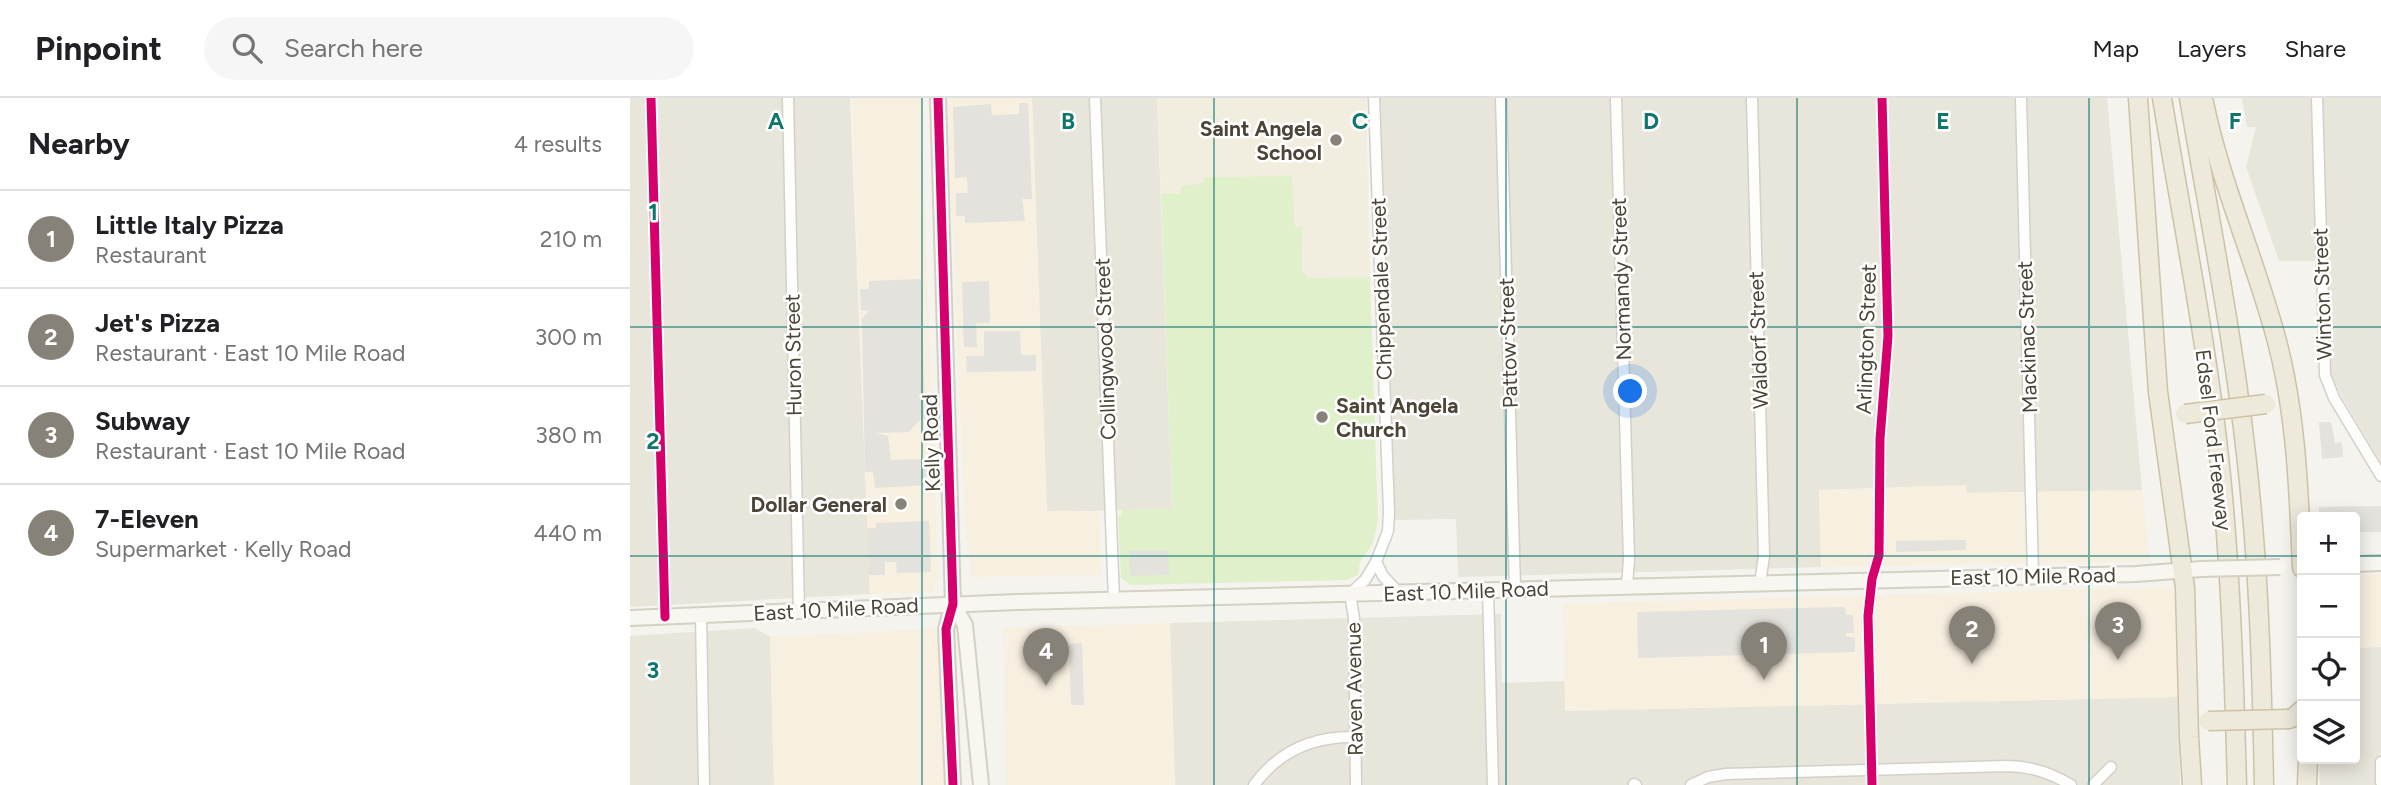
<!DOCTYPE html>
<meta charset="utf-8">
<style>
:root{--surface:#fff;--page:#f6f6f6;--text:#202124;--muted:#757577;--line:#e0e0e0;--accent:#878277}
body{margin:0;font-family:Figtree,sans-serif;background:var(--page);color:var(--text)}
.controls{position:absolute;right:21px;bottom:21px;display:grid;overflow:hidden;border-radius:7px;box-shadow:0 4px 18px #0003}
.controls button{width:63px;height:63px;display:grid;place-items:center;padding:0;border:0;border-bottom:2px solid var(--line);background:var(--surface);color:var(--text);font:35px sans-serif}
.you{position:absolute;left:1001px;top:294px;width:24px;height:24px;margin:-18px;border:5px solid #fff;border-radius:50%;background:#1a73e8;box-shadow:0 0 0 10px #1a73e833}
.badge{display:grid;place-items:center;width:46px;height:46px;border-radius:50%;background:var(--accent);color:#fff;font-size:23px;font-weight:700}
.pin{position:absolute;translate:-50% -58px;filter:drop-shadow(0 2px 4px #0008)}
.pin::after{content:'';position:absolute;top:37px;width:24px;height:21px;background:inherit;clip-path:polygon(0 0,100% 0,50% 100%)}
.list{margin:0;padding:0;list-style:none}
h2{display:flex;justify-content:space-between;align-items:center;height:91px;margin:0;padding:0 28px;font-size:30px}
h2 small{font-size:23px;font-weight:400;color:var(--muted)}
.list li{display:grid;grid-template-columns:46px 1fr auto;gap:21px;align-items:center;box-sizing:border-box;height:98px;padding:0 28px;border-top:2px solid var(--line)}
.list b{display:block;font-size:26px;white-space:nowrap}
.list p{margin:0;font-size:23px;white-space:nowrap;color:var(--muted)}
.list em{font-size:23px;font-style:normal;color:var(--muted)}
.icon{flex:none;width:38px;height:38px;fill:none;stroke:currentColor;stroke-width:2;stroke-linecap:round;stroke-linejoin:round}
.map{position:relative;flex:none;width:1751px;height:687px;overflow:hidden}
header{display:flex;align-items:center;gap:42px;box-sizing:border-box;height:98px;padding:0 35px;background:var(--surface);border-bottom:2px solid var(--line)}
header strong{font-size:33px}
nav{display:flex;gap:38px;margin-inline-start:auto;font-size:24px}
.search{width:490px;height:63px;background:var(--page);display:flex;align-items:center;gap:18px;box-sizing:border-box;padding:0 24px;border-radius:38px;color:var(--muted);font-size:26px}
main{display:flex}
aside{flex:1;background:var(--surface)}
.map>svg:first-child{display:block}
.residential{fill:#e8e5da}
.commercial{fill:#f7efe0}
.education{fill:#f2eedf}
.green{fill:#e0f0cb}
.parking{fill:#e3e2dc}
.lines{fill:none;stroke-linecap:round;stroke-linejoin:round}
.street-casing{stroke:#d2d0ca;stroke-width:13}
.secondary-casing{stroke:#d4d0c3;stroke-width:18}
.highway-casing{stroke:#cec2a6;stroke-width:21}
.street{stroke:#fdfdfc;stroke-width:10}
.secondary{stroke:#f7f6f1;stroke-width:14}
.highway{stroke:#ede9db;stroke-width:18}
.secondary-bridge-casing{stroke:#d4d0c3;stroke-width:18;stroke-linecap:butt}
.highway-bridge-casing{stroke:#cec2a6;stroke-width:21;stroke-linecap:butt}
.secondary-bridge{stroke:#f7f6f1;stroke-width:14}
.highway-bridge{stroke:#ede9db;stroke-width:18}
.cycleway-casing{stroke:#fff;stroke-width:13}
.cycleway{stroke:#d6006c;stroke-width:9}
.grid{fill:none;stroke:#0f766e;stroke-width:2;stroke-opacity:0.55}
.poi-dot{fill:#878277;stroke:#fff;stroke-width:2.5}
.labels{text-anchor:middle;dominant-baseline:central;stroke-width:5;stroke-linejoin:round;paint-order:stroke}
.poi-label{font-size:21px;font-weight:bold;fill:#4c4537;stroke:#fff;text-anchor:end}
.street-label{font-size:21px;fill:#4c4537;stroke:#fff}
.grid-label{font-size:23px;text-anchor:middle;font-weight:bold;fill:#0f766e;stroke:#fff;stroke-width:5;stroke-linejoin:round;paint-order:stroke}
</style>
<header>
<strong>Pinpoint</strong>
<div class="search"><svg class="icon" aria-label="search" viewBox="0 0 24 24"><circle cx="10" cy="10" r="6"/><path d="M15 15l6 6"/></svg>Search here</div>
<nav><a>Map</a><a>Layers</a><a>Share</a></nav>
</header>
<main>
<aside>
<h2>Nearby<small>4 results</small></h2>
<ul class="list">
<li><span class="badge">1</span><div><b>Little Italy Pizza</b><p>Restaurant</p></div><em>210 m</em></li>
<li><span class="badge">2</span><div><b>Jet's Pizza</b><p>Restaurant · East 10 Mile Road</p></div><em>300 m</em></li>
<li><span class="badge">3</span><div><b>Subway</b><p>Restaurant · East 10 Mile Road</p></div><em>380 m</em></li>
<li><span class="badge">4</span><div><b>7-Eleven</b><p>Supermarket · Kelly Road</p></div><em>440 m</em></li>
</ul>
</aside>
<div class="map">
<svg width="1751" height="687" viewBox="0 0 1751 687">
<rect width="100%" height="100%" fill="#f4f3ed"/>
<!-- residential -->
<g class="residential">
<polygon points="0,0 220,0 240,496 0,509"/>
<polygon points="402,0 527,0 542,411 417,414"/>
<polygon points="750,0 1477,0 1512,392 1336,395 1336,387 1189,392 1191,469 828,479 826,421 764,422"/>
<polygon points="1612,0 1751,0 1751,365 1712,299 1701,276 1697,163 1649,163 1616,69 1626,29 1617,29"/>
<polygon points="871,516 872,585 935,583 936,613 1548,599 1550,687 545,687 540,525"/>
<polygon points="125,530 140,539 144,687 0,687 0,538"/>
<polygon points="1751,549 1751,687 1690,687 1689,661 1725,661 1725,550"/>
</g>
<!-- commercial -->
<g class="commercial">
<polygon points="222,0 291,0 308,480 303,494 240,496"/>
<polygon points="317,0 401,0 417,413 469,414 471,477 341,479 335,418"/>
<polygon points="1336,387 1337,395 1512,392 1520,463 1191,469 1189,392"/>
<polygon points="1751,476 1751,549 1725,550 1725,477"/>
<polygon points="1534,489 1543,493 1545,500 1548,599 935,613 933,506"/>
<polygon points="540,525 545,687 376,687 373,530"/>
<polygon points="305,531 310,551 317,687 144,687 140,539"/>
</g>
<!-- education -->
<polygon class="education" points="527,0 736,0 740,179 679,180 672,172 673,129 665,130 574,80 573,85 550,96 531,96"/>
<!-- green -->
<polygon class="green" points="662,78 665,129 673,129 672,172 679,180 740,179 748,423 743,445 730,464 728,477 717,482 500,487 491,480 488,418 491,417 492,412 542,411 531,96 550,96 551,88 573,85 574,79"/>
<!-- parking -->
<g class="parking">
<polygon points="389,5 398,5 402,101 392,101 395,123 335,125 335,118 326,118 326,95 338,95 337,79 325,80 323,9 361,6 362,17 389,16"/>
<polygon points="291,181 295,321 290,322 279,334 246,335 258,338 261,362 299,361 299,387 245,390 243,374 235,374 232,221 239,213 231,212 230,191 239,191 239,183"/>
<polygon points="359,183 360,225 346,225 347,249 334,249 332,184"/>
<polygon points="354,233 390,233 391,257 406,257 406,273 337,274 336,258 354,258"/>
<polygon points="1689,324 1701,324 1705,345 1712,344 1713,359 1692,361"/>
<polygon points="1751,408 1751,434 1725,434 1725,419 1689,419 1689,409"/>
<polygon points="299,423 301,474 267,475 266,464 255,464 255,477 239,477 237,430 246,430 246,425"/>
<polygon points="1336,442 1336,452 1266,454 1266,443"/>
<polygon points="499,453 538,453 539,477 500,478"/>
<polygon points="1215,509 1216,517 1223,517 1224,535 1216,535 1216,538 1225,540 1225,554 1008,560 1007,514"/>
<polygon points="452,545 454,607 441,607 439,546"/>
</g>
<g class="lines">
<defs>
<g id="street">
<polyline points="21,0 35,519"/>
<polyline points="158,0 169,514"/>
<polyline points="465,0 484,502"/>
<polyline points="744,0 759,414 758,433 746,464"/>
<polyline points="871,0 885,490"/>
<polyline points="986,0 999,462 997,487"/>
<polyline points="1122,0 1134,458 1130,485"/>
<polyline points="1391,0 1403,477"/>
<polyline points="1687,0 1695,277 1704,300 1751,378"/>
<polyline points="858,491 863,687"/>
<polyline points="71,517 74,687"/>
<polyline points="1751,664 1751,684"/>
<polyline points="1004,686 1006,687"/>
<path d="M624,687C649,653 683,638 725,639"/>
<polyline points="726,687 724,520 720,496 735,482 746,464 753,478 768,494"/>
<path d="M1061,687L1078,679L1096,676L1377,668C1401,668 1421,675 1441,687"/>
<polyline points="1242,687 1238,518 1242,481 1249,457 1250,341 1258,238 1252,0"/>
<polyline points="1463,687 1481,669"/>
</g>
<g id="secondary">
<polyline points="308,0 323,506 316,531 323,687"/>
<polyline points="1725,466 1751,465"/>
<polyline points="323,506 335,527 351,687"/>
<polyline points="0,520 388,504 1506,476 1571,471"/>
</g>
<g id="highway">
<polyline points="1508,0 1528,294 1555,490 1559,639 1562,687"/>
<path d="M1532,0C1552,122 1577,245 1590,368C1601,474 1604,580 1607,687"/>
<path d="M1559,0C1582,135 1609,269 1621,405C1630,499 1632,593 1634,687"/>
<path d="M1573,0C1589,81 1623,156 1645,236C1666,311 1669,393 1672,470"/>
<polyline points="1659,621 1664,619 1672,612"/>
<polyline points="1677,687 1678,661"/>
</g>
</defs>
<!-- street casing -->
<use href="#street" class="street-casing"/>
<!-- secondary casing -->
<use href="#secondary" class="secondary-casing"/>
<!-- highway casing -->
<use href="#highway" class="highway-casing"/>
<!-- street -->
<use href="#street" class="street"/>
<!-- secondary -->
<use href="#secondary" class="secondary"/>
<!-- highway -->
<use href="#highway" class="highway"/>
<defs>
<polyline id="secondary-bridge" points="1571,471 1650,469"/>
<g id="highway-bridge">
<polyline points="1555,316 1636,306"/>
<polyline points="1578,623 1659,621"/>
</g>
</defs>
<!-- secondary-bridge casing -->
<use href="#secondary-bridge" class="secondary-bridge-casing"/>
<!-- highway-bridge casing -->
<use href="#highway-bridge" class="highway-bridge-casing"/>
<!-- secondary-bridge -->
<use href="#secondary-bridge" class="secondary-bridge"/>
<!-- highway-bridge -->
<use href="#highway-bridge" class="highway-bridge"/>
<defs>
<g id="cycleway">
<polyline points="21,0 35,519"/>
<polyline points="308,0 323,506 316,531 323,687"/>
<polyline points="1242,687 1238,518 1242,481 1249,457 1250,341 1258,238 1252,0"/>
</g>
</defs>
<!-- cycleway casing -->
<use href="#cycleway" class="cycleway-casing"/>
<!-- cycleway -->
<use href="#cycleway" class="cycleway"/>
</g>
<!-- grid -->
<path class="grid" d="M292,0V687M584,0V687M876,0V687M1167,0V687M1459,0V687M0,229H1751M0,458H1672M1725,458H1751"/>
<!-- markers -->
<g class="poi-dot">
<circle cx="706" cy="42" r="7"/>
<circle cx="692" cy="319" r="7"/>
<circle cx="271" cy="406" r="7"/>
</g>
<g class="labels">
<!-- poi labels -->
<g class="poi-label">
<text x="692" y="30">Saint Angela<tspan x="692" dy="24">School</tspan></text>
<text x="706" y="307" text-anchor="start">Saint Angela<tspan x="706" dy="24">Church</tspan></text>
<text x="257" y="406">Dollar General</text>
</g>
<!-- street labels -->
<g class="street-label">
<text transform="translate(991 181) rotate(-92)">Normandy Street</text>
<text transform="translate(751 191) rotate(-92)">Chippendale Street</text>
<text transform="translate(1692 196) rotate(-92)">Winton Street</text>
<text transform="translate(1397 239) rotate(-92)">Mackinac Street</text>
<text transform="translate(1236 241) rotate(-88)">Arlington Street</text>
<text transform="translate(1128 242) rotate(-92)">Waldorf Street</text>
<text transform="translate(878 245) rotate(-92)">Pattow Street</text>
<text transform="translate(475 251) rotate(-92)">Collingwood Street</text>
<text transform="translate(163 257) rotate(-91)">Huron Street</text>
<text transform="translate(1584 342) rotate(83)">Edsel Ford Freeway</text>
<text transform="translate(301 345) rotate(-92)">Kelly Road</text>
<text transform="translate(1403 478) rotate(-1)">East 10 Mile Road</text>
<text transform="translate(836 493) rotate(-2)">East 10 Mile Road</text>
<text transform="translate(206 511) rotate(-3)">East 10 Mile Road</text>
<text transform="translate(724 591) rotate(-91)">Raven Avenue</text>
</g>
</g>
<g class="grid-label">
<text x="146" y="31">A</text>
<text x="438" y="31">B</text>
<text x="730" y="31">C</text>
<text x="1021" y="31">D</text>
<text x="1313" y="31">E</text>
<text x="1605" y="31">F</text>
<text x="23" y="122">1</text>
<text x="23" y="351">2</text>
<text x="23" y="580">3</text>
</g>
</svg>
<div class="controls">
<button>+</button>
<button>−</button>
<button><svg class="icon" aria-label="locate" viewBox="0 0 24 24"><circle cx="12" cy="12" r="6"/><path d="M12 2v4M12 18v4M2 12h4M18 12h4"/></svg></button>
<button><svg class="icon" aria-label="layers" viewBox="0 0 24 24"><path d="M12 4l9 5-9 5-9-5zM3 14l9 5 9-5"/></svg></button>
</div>
<div class="you"></div>
<div class="pin badge" style="left:1134px;top:582px">1</div>
<div class="pin badge" style="left:1342px;top:566px">2</div>
<div class="pin badge" style="left:1488px;top:562px">3</div>
<div class="pin badge" style="left:416px;top:588px">4</div>
</div>
</main>
